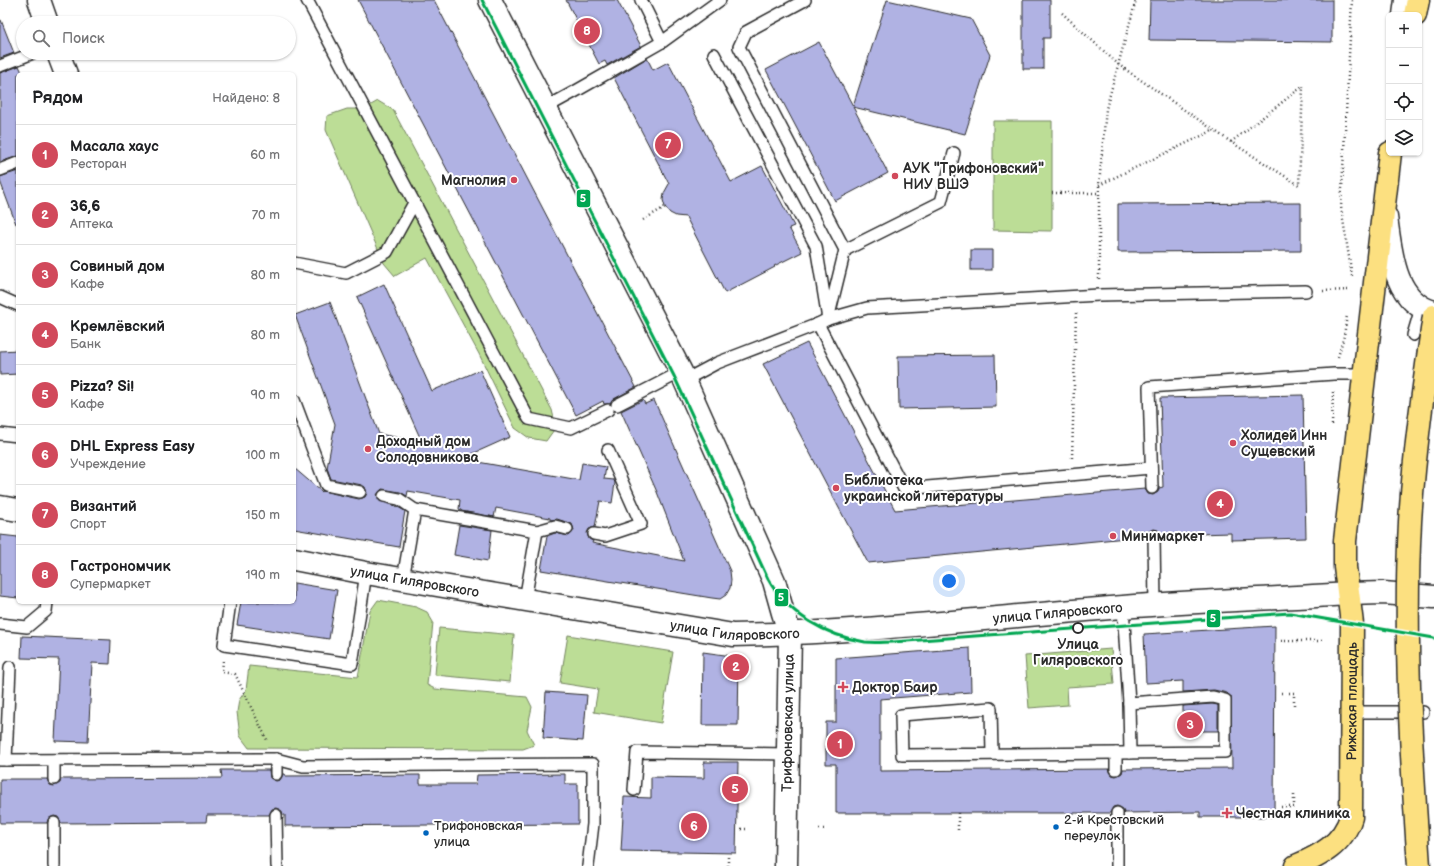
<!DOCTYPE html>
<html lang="ru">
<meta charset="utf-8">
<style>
:root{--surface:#fff;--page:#f2f2f2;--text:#202124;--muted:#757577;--line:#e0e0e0;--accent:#d1495b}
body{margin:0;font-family:"Balsamiq Sans",sans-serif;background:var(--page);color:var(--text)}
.controls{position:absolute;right:12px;top:12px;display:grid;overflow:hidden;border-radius:6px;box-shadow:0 1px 3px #0004}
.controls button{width:36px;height:36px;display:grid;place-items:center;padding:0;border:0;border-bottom:1px solid var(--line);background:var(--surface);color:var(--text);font:20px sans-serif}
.you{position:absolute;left:949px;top:581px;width:14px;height:14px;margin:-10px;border:3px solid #fff;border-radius:50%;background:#1a73e8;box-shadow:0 0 0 6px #1a73e833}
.badge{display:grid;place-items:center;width:26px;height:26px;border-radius:50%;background:var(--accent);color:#fff;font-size:13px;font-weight:700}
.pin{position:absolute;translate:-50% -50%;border:2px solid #fff;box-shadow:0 1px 4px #0006}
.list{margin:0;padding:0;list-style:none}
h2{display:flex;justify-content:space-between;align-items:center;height:52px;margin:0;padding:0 16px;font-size:17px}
h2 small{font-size:13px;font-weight:400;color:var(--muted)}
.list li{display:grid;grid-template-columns:26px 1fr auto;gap:12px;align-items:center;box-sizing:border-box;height:60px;padding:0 16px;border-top:1px solid var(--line)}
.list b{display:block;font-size:15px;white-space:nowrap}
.list p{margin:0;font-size:13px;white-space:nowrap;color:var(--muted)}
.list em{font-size:13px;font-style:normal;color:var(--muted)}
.icon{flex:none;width:22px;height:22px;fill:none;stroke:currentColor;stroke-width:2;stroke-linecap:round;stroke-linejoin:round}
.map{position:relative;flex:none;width:1434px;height:866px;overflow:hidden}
.search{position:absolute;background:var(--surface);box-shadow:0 1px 3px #0004;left:16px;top:16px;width:280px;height:44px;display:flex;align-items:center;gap:10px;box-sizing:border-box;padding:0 14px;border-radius:22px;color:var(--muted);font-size:15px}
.panel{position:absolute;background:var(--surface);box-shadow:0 1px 3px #0004;left:16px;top:72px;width:280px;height:532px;border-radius:6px}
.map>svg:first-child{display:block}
.green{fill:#bcdd96;stroke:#748460}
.building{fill:#b0b2e3;stroke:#2b2b2b}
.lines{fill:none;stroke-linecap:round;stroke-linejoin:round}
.service-casing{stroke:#2b2b2b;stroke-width:14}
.minor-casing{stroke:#2b2b2b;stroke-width:25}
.tertiary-casing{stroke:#2b2b2b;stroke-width:25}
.primary-casing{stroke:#2b2b2b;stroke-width:25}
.path{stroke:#2b2b2b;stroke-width:2.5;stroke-dasharray:1 3;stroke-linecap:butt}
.service{stroke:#fff;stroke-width:11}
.minor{stroke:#fff;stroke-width:22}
.tertiary{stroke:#fff;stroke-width:22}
.primary{stroke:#fce080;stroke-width:22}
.primary-bridge-casing{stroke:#2b2b2b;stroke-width:25;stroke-linecap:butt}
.primary-bridge{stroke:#fce080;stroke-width:22}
.tram-1-casing{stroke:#fff;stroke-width:6}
.tram-1{stroke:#00a651;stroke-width:3}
.poi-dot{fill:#d1495b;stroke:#fff;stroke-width:1.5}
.stop-dot{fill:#fff;stroke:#2b2b2b;stroke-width:2}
.bus-dot{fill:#0065bd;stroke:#fff;stroke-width:1.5}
.labels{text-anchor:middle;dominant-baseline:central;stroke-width:4;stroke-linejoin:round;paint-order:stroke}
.bus-label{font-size:13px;fill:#2b2b2b;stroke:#fff;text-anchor:start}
.poi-label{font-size:14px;font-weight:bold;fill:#2b2b2b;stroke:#fff;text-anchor:start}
.street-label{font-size:14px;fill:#2b2b2b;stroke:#fff}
.stop-label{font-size:14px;font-weight:bold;fill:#2b2b2b;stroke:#fff}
.line-badge{stroke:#fff;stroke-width:1.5}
.badge-label{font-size:11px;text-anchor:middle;font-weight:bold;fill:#fff}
</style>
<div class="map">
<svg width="1434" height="866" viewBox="0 0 1434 866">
<rect width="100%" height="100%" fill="#fff"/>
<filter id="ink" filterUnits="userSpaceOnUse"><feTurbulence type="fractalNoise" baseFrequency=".025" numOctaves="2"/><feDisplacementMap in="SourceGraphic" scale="8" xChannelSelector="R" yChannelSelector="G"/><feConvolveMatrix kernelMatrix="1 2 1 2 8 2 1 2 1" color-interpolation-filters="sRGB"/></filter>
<g filter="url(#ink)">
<!-- green -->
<g class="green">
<polygon points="378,101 393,110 552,410 556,427 546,441 529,438 515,428 479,354 427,258 395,276 384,263 326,130 327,116 347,109 364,109"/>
<polygon points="993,121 1052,121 1052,231 993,230"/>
<polygon points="378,600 416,607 427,612 433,622 427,685 435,689 527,697 532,707 527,730 534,745 523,749 249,748 240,736 237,712 239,700 246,690 249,666 358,677 370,611"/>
<polygon points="439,628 514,635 510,682 435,675"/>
<polygon points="568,635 673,652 661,723 594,712 598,689 560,683"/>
<polygon points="1111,649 1114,684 1067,687 1068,705 1029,708 1025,656"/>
</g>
<!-- building -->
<g class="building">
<polygon points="358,0 434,0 636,387 614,399 610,404 604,404 603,401 576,415"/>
<polygon points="566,0 617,0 641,46 607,65 605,61 599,64"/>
<polygon points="887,0 971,19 990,55 965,134 853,107 888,173 835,201 766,70 819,42 853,106"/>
<polygon points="1023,0 1050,0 1050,38 1043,38 1043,69 1023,69"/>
<polygon points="1150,0 1332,0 1332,42 1149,40"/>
<polygon points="0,20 1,20 14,53 0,58"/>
<polygon points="647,58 653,70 668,62 731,182 762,166 794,226 789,228 802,252 774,266 775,267 725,293 686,217 676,216 670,213 665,207 663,200 664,193 669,184 614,78"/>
<polygon points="19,66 23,74 18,74 18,156 0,162 0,73"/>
<polygon points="18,171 18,224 16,224 0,181 0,177"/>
<polygon points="1301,203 1301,251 1118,252 1118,204"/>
<rect x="971" y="250" width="21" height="20"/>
<polygon points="384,284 432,391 480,370 510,437 461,459 579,480 582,463 606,467 604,479 614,480 615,483 612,503 600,501 595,527 589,529 587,533 589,539 593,541 592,543 684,561 657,492 621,411 643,400 645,404 654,400 730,571 731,580 730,588 726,595 720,599 712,598 541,570 547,536 555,533 569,536 574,530 572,524 557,519 550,520 550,518 496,508 494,517 461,511 461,510 459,509 460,500 408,491 407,496 400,492 382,489 379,492 377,495 380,501 396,506 405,511 399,547 294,529 294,468 322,492 322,491 359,499 365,497 367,493 365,487 362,485 331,479 327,468 335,424 295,315 330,302 379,434 422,442 357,297"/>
<polygon points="807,343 895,510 1145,489 1148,494 1153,495 1158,492 1159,488 1163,487 1160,398 1303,395 1306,538 1231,540 1231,533 1161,535 1158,530 1154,529 1148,532 1147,536 868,563 763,364"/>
<polygon points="18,350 18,374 0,375 0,351"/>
<polygon points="995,355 996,407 899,409 898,356"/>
<polygon points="459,525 492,530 488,561 454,555"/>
<polygon points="0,535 18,537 18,598 0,596"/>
<polygon points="294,583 337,590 329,639 237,625 241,602 294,602"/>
<polygon points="1275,626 1274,817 1200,817 1200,812 1124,813 1123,809 1117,806 1113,807 1110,813 836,813 836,764 826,764 826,722 836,722 836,658 970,648 971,692 880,699 880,771 1109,769 1112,775 1116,776 1122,773 1123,769 1232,768 1231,697 1227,693 1214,690 1183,692 1183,681 1146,683 1144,634"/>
<polygon points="22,636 111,640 110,664 92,663 88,742 55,741 59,659 21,658"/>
<polygon points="703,652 739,657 738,725 702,725"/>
<polygon points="546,692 587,695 583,741 543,738"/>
<polygon points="1212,704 1218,705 1218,731 1183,731 1183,706"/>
<polygon points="704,762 738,762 736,853 621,851 624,797 651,798 651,777 704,778"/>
<polygon points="221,770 269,770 270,778 276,781 280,780 283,774 285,774 285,776 420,775 420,784 476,784 477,775 565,774 565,784 578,784 578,824 285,826 285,815 283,815 282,811 276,808 272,809 269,815 207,815 206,822 61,823 58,817 54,816 48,819 47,823 0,823 0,779 47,779 50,785 54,786 60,783 61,779 222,778"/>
</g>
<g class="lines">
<defs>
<g id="service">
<polyline points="307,0 529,419 571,428 608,410"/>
<polyline points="662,42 720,0"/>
<polyline points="714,54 816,246 828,319 845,250 739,47 746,32 805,0"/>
<polyline points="0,66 33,53"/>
<polyline points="545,108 576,91 662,42 641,0"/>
<polyline points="0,170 18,163"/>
<polyline points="845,250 941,202 954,153"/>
<polyline points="294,263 346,273 387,252 414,203"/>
<polyline points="0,297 18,305"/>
<polyline points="818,324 904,489 1151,468"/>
<polyline points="1413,335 1421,308"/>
<polyline points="685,380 717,363 818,324 828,319 867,308 1099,295 1306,291"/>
<polyline points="294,400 326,485 360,492"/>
<polyline points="617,405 681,372"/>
<polyline points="0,434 18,436"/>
<polyline points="1152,488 1149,387 1334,374 1364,374"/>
<polyline points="384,496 399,499 415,510"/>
<polyline points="537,531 555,526 567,529"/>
<polyline points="594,534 605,536 641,524 608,450"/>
<polyline points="1154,536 1155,605"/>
<polyline points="403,579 415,510 537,531 525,600"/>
<polyline points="230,602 224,645 352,664 366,573"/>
<polyline points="0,624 27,627 46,611 47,602"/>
<polyline points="1129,703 1130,753"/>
<polyline points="1352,712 1423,712"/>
<polyline points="1116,753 1116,769"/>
<polyline points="992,754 991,708 901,715 902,755 1225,752 1225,700 1213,697 1129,703 1123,607"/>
<polyline points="276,759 276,774"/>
<polyline points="0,760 276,759 303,766 593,764 593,824 588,866"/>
<polyline points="6,760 10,667"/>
<polyline points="54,760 54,779"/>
<polyline points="634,790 637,752 788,754"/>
<polyline points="1117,813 1117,866"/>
<polyline points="276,815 277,866"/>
<polyline points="54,823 54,866"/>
</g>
<g id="minor">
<polyline points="39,0 47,23"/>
<polyline points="58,53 66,74"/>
</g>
<g id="tertiary">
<polyline points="490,0 681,372 774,581 783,613 790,634 786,866"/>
<polyline points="1404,15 1406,0"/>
<path d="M1386,217C1391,252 1394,302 1434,312"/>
<polyline points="0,507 18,510"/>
<path id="s1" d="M294,559L366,573L733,635C863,633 993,617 1123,607C1198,601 1273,599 1348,594L1383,593L1434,597"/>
</g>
<g id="primary">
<polyline points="1415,15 1418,0"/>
<path id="s2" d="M1296,866C1320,856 1343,844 1351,817L1352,624L1345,567V541L1390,153"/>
</g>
</defs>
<!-- service casing -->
<use href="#service" class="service-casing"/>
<!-- minor casing -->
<use href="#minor" class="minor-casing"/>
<!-- tertiary casing -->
<use href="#tertiary" class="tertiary-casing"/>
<!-- primary casing -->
<use href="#primary" class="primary-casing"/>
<!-- path -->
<g class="path">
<polyline points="1062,13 1119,65 1231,142 1299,185 1303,86"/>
<polyline points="1231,142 1303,86"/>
<polyline points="1099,185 1214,130"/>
<polyline points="1052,193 1099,193"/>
<polyline points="643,220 665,207"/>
<polyline points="1352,276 1341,207 1352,0"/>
<polyline points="1099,279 1099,185 1106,109 1136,0"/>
<polyline points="1323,291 1350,290"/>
<polyline points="1338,357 1344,336 1347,315"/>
<polyline points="1332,425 1333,392"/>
<polyline points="1072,458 1076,313"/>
<polyline points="1281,641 1322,641"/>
<polyline points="223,661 222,672 235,674 268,742"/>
<polyline points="1281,693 1294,693 1294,706"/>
<polyline points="1281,807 1294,807 1294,794"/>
<polyline points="958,813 958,830"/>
<polyline points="741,829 746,829"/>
<polyline points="819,829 825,829"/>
<polyline points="728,866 728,857"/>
</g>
<!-- service -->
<use href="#service" class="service"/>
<!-- minor -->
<use href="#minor" class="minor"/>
<!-- tertiary -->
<use href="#tertiary" class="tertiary"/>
<!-- primary -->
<use href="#primary" class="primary"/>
<defs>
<path id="primary-bridge" d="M1419,866C1411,751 1404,637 1410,522C1414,453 1424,384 1434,316"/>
</defs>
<!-- primary-bridge casing -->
<use href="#primary-bridge" class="primary-bridge-casing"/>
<!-- primary-bridge -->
<use href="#primary-bridge" class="primary-bridge"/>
<defs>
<path id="tram-1" d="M482,0L674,376L768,579C787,614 827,636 865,642C875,643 884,642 893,642L1290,613L1434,638"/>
</defs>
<!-- tram-1 casing -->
<use href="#tram-1" class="tram-1-casing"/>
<!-- tram-1 -->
<use href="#tram-1" class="tram-1"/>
</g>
</g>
<!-- markers -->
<g class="poi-dot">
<circle cx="895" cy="176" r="4"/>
<circle cx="514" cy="180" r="4"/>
<circle cx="1233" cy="443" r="4"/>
<circle cx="368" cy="449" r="4"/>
<circle cx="836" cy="488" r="4"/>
<circle cx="1113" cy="536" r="4"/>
<path d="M841 681h4v4h4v4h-4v4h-4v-4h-4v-4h4z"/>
<path d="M1225 807h4v4h4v4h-4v4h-4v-4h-4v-4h4z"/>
</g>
<circle class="stop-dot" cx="1078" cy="628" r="5"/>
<g class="bus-dot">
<circle cx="1056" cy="827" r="3.5"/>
<circle cx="426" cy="833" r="3.5"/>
</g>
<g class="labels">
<!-- bus labels -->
<g class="bus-label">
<text x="1064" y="820">2-й Крестовский<tspan x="1064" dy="16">переулок</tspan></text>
<text x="434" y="826">Трифоновская<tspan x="434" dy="16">улица</tspan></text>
</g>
<!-- poi labels -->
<g class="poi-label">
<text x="903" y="168">АУК "Трифоновский"<tspan x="903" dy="16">НИУ ВШЭ</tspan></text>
<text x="506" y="180" text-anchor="end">Магнолия</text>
<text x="1241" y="435">Холидей Инн<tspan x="1241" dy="16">Сущевский</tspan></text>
<text x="376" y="441">Доходный дом<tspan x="376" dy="16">Солодовникова</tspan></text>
<text x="844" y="480">Библиотека<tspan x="844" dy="16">украинской литературы</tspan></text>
<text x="1121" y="536">Минимаркет</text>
<text x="852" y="687">Доктор Баир</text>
<text x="1236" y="813">Честная клиника</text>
</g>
<!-- street labels -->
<g class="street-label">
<text stroke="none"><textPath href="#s1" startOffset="123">улица Гиляровского</textPath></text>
<text stroke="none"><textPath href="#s1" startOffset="771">улица Гиляровского</textPath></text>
<text stroke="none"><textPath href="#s1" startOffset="447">улица Гиляровского</textPath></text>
<text stroke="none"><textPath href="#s2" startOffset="192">Рижская площадь</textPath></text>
<text transform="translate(788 723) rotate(-89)">Трифоновская улица</text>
</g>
<!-- stop labels -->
<g class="stop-label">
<text x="1078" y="644">Улица<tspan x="1078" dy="16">Гиляровского</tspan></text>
</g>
</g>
<g class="line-badge">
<rect x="576" y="189" width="15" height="19" rx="4" fill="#00a651"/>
<rect x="774" y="588" width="15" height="19" rx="4" fill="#00a651"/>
<rect x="1206" y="609" width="15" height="19" rx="4" fill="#00a651"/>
</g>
<g class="badge-label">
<text x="583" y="202">5</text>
<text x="781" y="601">5</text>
<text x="1213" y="622">5</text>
</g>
</svg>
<div class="controls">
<button>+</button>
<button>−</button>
<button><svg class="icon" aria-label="locate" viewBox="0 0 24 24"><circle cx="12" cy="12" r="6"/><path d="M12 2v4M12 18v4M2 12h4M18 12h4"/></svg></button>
<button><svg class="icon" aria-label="layers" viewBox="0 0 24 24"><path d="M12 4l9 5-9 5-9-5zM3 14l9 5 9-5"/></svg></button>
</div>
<div class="you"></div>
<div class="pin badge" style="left:840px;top:744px">1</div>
<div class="pin badge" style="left:736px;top:667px">2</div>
<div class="pin badge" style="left:1190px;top:725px">3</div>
<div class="pin badge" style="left:1220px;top:504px">4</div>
<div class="pin badge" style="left:735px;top:789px">5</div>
<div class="pin badge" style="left:694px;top:826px">6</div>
<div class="pin badge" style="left:668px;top:145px">7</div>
<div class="pin badge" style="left:587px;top:31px">8</div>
<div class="search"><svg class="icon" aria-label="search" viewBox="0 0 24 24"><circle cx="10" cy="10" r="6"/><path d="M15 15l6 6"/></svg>Поиск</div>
<section class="panel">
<h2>Рядом<small>Найдено: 8</small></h2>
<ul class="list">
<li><span class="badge">1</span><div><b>Масала хаус</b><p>Ресторан</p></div><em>60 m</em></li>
<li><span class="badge">2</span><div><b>36,6</b><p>Аптека</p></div><em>70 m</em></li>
<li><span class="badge">3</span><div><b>Совиный дом</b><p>Кафе</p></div><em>80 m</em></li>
<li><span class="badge">4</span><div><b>Кремлёвский</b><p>Банк</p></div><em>80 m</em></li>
<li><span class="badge">5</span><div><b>Pizza? Si!</b><p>Кафе</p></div><em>90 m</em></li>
<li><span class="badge">6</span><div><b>DHL Express Easy</b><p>Учреждение</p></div><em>100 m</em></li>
<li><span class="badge">7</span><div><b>Византий</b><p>Спорт</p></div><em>150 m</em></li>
<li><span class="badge">8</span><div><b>Гастрономчик</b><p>Супермаркет</p></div><em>190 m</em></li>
</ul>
</section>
</div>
